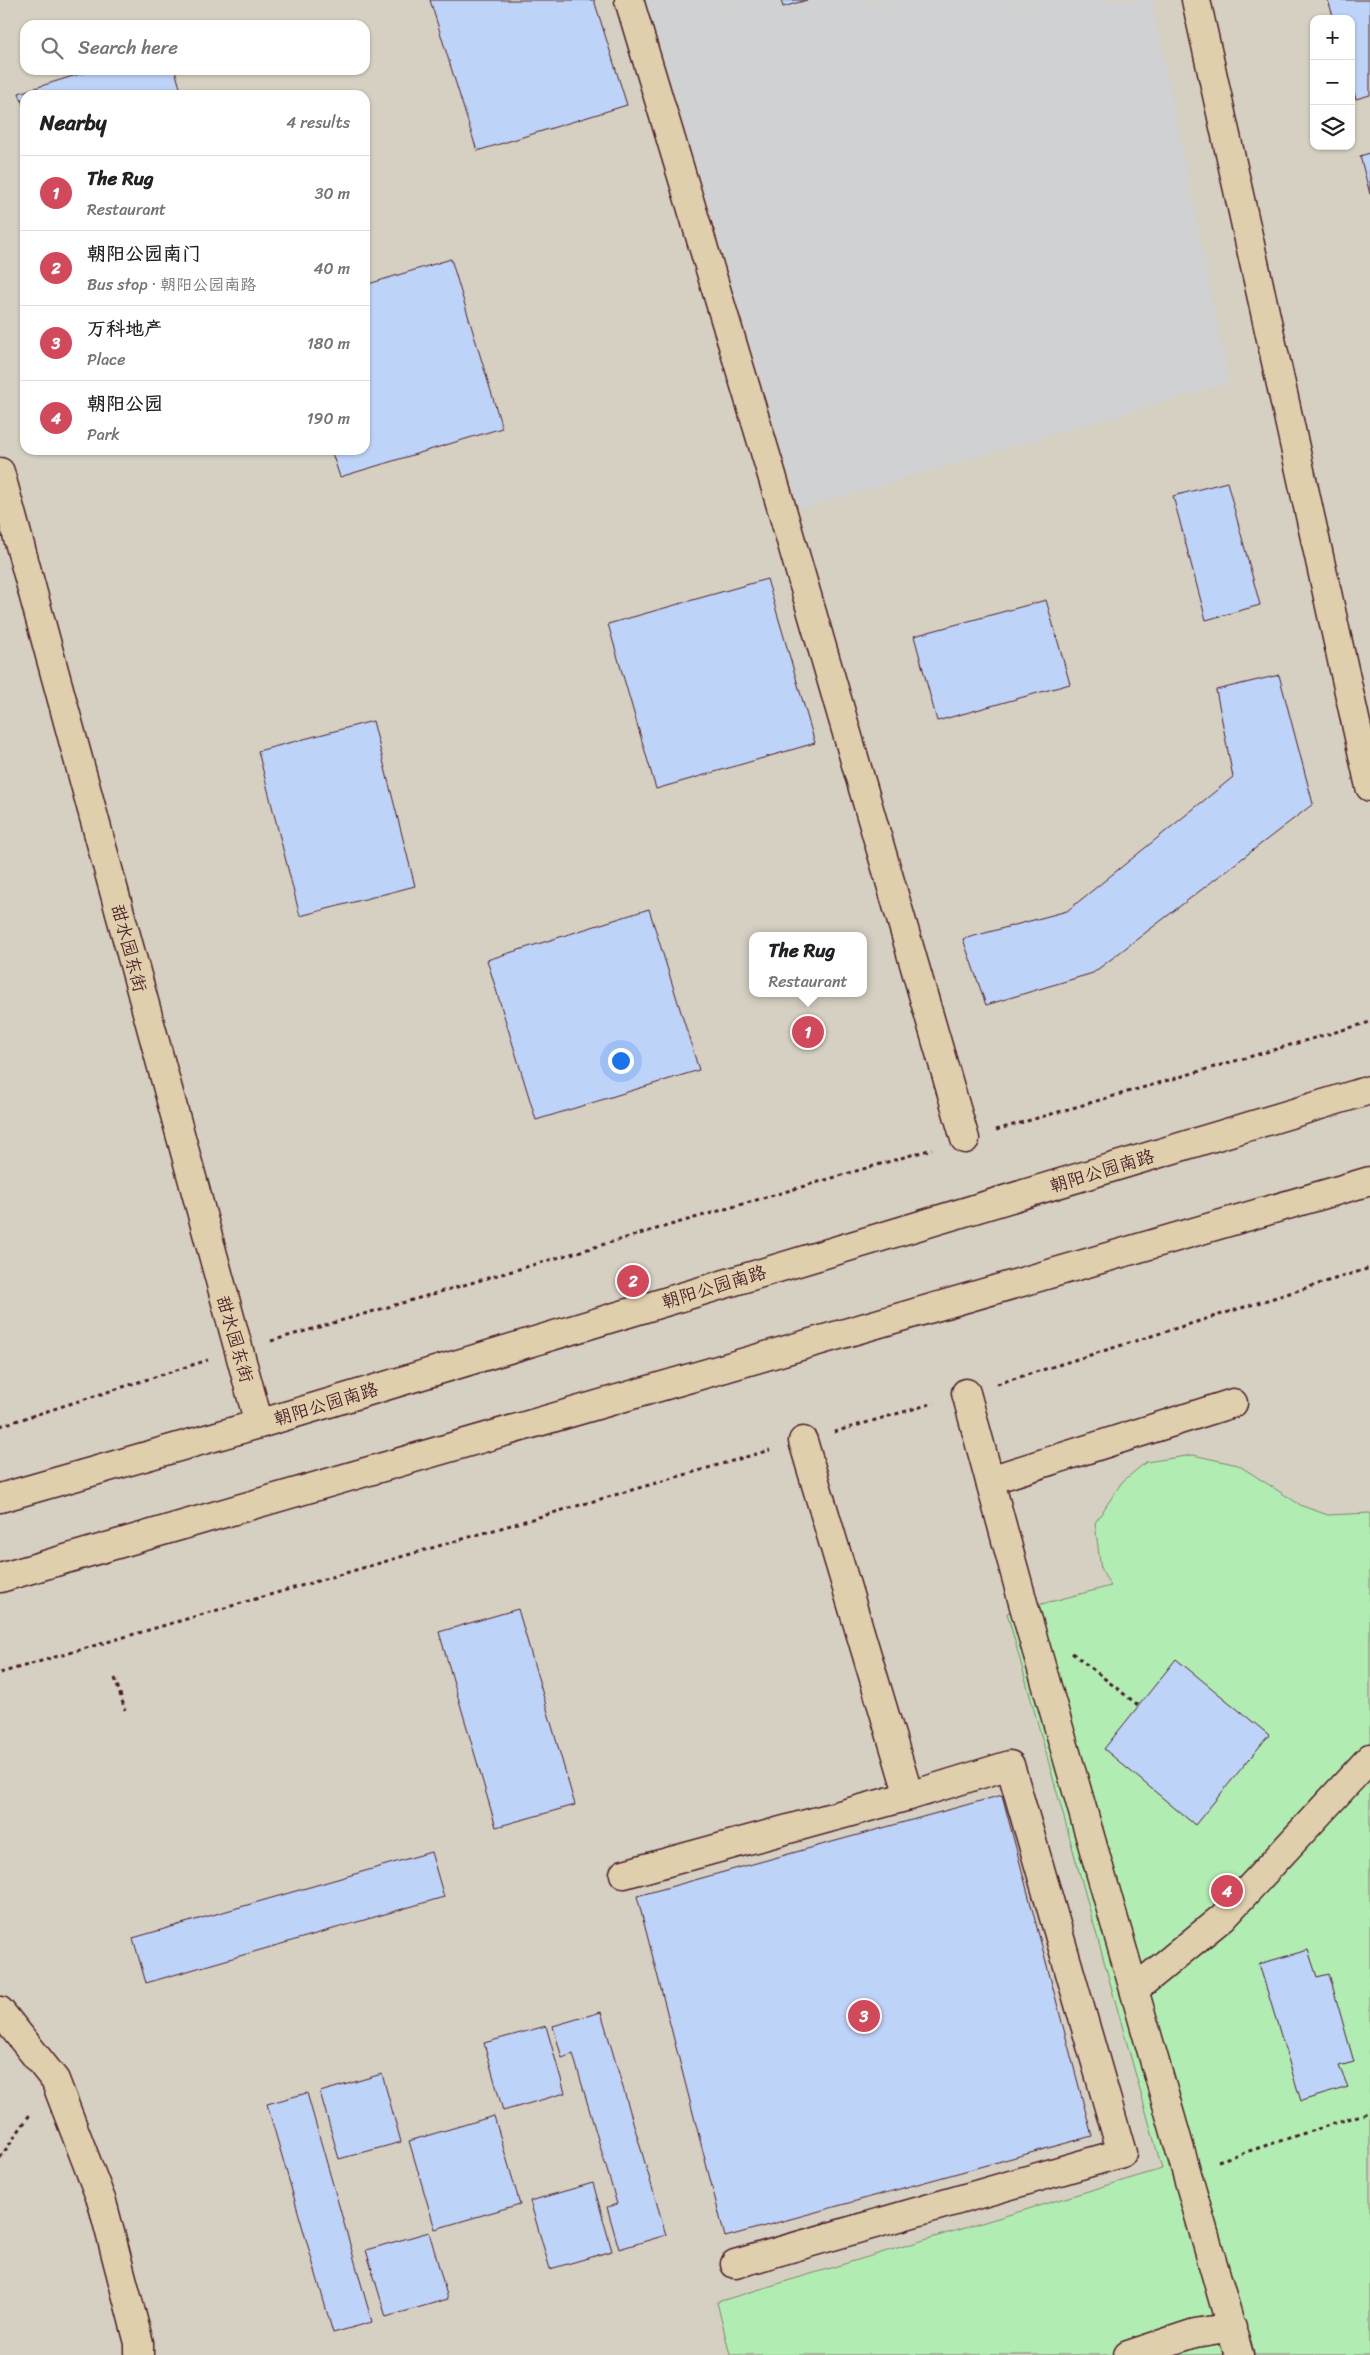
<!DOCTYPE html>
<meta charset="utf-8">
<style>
:root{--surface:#fff;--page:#f6f6f6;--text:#202124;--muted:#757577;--line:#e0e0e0;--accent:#d1495b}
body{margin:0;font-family:Sriracha,"LXGW WenKai TC",sans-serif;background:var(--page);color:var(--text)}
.controls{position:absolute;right:15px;top:15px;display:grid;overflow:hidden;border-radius:10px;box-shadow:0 1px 4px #0004}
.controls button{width:45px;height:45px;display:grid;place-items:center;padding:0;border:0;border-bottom:1px solid var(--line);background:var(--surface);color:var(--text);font:25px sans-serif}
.you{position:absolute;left:620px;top:1060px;width:18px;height:18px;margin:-12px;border:4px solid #fff;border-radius:50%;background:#1a73e8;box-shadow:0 0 0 8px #1a73e833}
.badge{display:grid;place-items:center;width:32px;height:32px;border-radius:50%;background:var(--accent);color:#fff;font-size:16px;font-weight:700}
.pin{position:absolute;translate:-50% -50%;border:2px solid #fff;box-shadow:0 1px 5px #0006}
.popup{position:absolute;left:749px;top:932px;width:118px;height:65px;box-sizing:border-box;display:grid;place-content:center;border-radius:10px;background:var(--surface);filter:drop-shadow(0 1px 4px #0005);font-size:16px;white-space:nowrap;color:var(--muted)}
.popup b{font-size:19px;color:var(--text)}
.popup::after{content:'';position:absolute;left:50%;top:100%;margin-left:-10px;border:10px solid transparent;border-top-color:var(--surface)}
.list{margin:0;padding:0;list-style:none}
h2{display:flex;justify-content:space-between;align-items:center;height:65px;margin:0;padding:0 20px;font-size:21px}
h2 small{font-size:16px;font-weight:400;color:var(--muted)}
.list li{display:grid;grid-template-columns:32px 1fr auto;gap:15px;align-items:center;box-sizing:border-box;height:75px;padding:0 20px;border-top:1px solid var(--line)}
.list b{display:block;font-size:19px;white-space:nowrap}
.list p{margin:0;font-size:16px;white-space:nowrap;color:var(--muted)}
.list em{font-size:16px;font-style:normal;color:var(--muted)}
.icon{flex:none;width:28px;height:28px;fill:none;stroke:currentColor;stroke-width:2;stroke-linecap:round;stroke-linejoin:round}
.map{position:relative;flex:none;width:1370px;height:2355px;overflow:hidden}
.search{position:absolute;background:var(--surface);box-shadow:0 1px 4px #0004;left:20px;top:20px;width:350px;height:55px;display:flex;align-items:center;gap:12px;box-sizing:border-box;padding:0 18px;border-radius:15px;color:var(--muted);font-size:19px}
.panel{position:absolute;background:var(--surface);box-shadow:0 1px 4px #0004;left:20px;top:90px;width:350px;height:365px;border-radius:15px}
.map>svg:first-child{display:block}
.built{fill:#cfd1d3}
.green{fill:#b1edb2;stroke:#7e866e}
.building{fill:#bed3f8;stroke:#4a1f2b}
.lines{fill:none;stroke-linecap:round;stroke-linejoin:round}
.minor-casing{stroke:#4a1f2b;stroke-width:31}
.major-casing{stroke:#4a1f2b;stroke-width:31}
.path{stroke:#4a1f2b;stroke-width:3;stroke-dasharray:4 4;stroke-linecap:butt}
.minor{stroke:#e0cfac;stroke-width:28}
.major{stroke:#e0cfac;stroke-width:28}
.labels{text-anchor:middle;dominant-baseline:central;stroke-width:4;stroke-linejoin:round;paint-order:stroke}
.street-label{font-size:18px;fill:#4a1f2b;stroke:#e0cfac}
</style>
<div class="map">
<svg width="1370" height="2355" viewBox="0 0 1370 2355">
<rect width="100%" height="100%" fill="#d6d0c3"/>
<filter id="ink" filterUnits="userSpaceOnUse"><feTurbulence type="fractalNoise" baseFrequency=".02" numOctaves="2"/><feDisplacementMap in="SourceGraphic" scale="10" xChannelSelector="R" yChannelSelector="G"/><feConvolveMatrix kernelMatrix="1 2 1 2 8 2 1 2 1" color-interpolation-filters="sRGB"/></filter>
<g filter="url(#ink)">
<!-- built -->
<polygon class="built" points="646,0 1152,0 1229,383 800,509"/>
<!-- green -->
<polygon class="green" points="1193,1455 1238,1465 1302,1506 1328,1515 1370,1513 1370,2355 730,2355 717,2302 1162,2169 1007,1613 1111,1586 1101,1570 1095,1523 1122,1482 1146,1462"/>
<!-- building -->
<g class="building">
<polygon points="430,0 594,0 627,105 477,151"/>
<polygon points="781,0 807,0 783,7"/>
<polygon points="1328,0 1370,0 1370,95 1356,99 1351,83 1351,19 1334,19"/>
<polygon points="92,70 175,70 182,95 25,95 25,111 19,93"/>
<polygon points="1370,153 1370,194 1360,156"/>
<polygon points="451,259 502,428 340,477 331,450 365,450 365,285"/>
<polygon points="1227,482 1260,605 1206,620 1173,496"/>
<polygon points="767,579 815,743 656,789 608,624"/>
<polygon points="1046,600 1070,684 937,721 914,636"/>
<polygon points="1279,675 1313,804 1093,973 986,1005 963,939 1067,911 1233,777 1216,690"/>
<polygon points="373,721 415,886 300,916 258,751"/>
<polygon points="649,909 699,1070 536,1120 487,960"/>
<polygon points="518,1609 575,1805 496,1827 439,1632"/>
<polygon points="1176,1659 1269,1735 1195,1825 1104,1749"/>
<polygon points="1002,1795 1092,2136 725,2237 637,1896"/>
<polygon points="431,1852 444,1897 146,1983 133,1938"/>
<polygon points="1308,1950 1317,1977 1329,1974 1354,2062 1339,2066 1348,2087 1301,2101 1259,1964"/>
<polygon points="601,2012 666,2235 619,2249 607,2207 617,2204 573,2054 562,2058 553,2026"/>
<polygon points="546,2026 565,2093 503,2111 484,2043"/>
<polygon points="382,2074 401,2142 339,2159 320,2092"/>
<polygon points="307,2093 372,2322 333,2333 267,2104"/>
<polygon points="494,2116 520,2204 435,2229 409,2141"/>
<polygon points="593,2183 612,2251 550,2269 530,2201"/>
<polygon points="429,2232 448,2299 386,2317 366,2250"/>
</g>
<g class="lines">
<defs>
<g id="minor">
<polyline points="629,0 771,472 965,1139"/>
<polyline points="1196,0 1370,787"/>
<polyline points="0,472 259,1424"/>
<polyline points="966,1393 1025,1610 1239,2355"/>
<polyline points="803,1441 909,1796"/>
<polyline points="990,1480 1233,1403"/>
<polyline points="624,1874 909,1796 1010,1765 1122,2153 735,2264"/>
<polyline points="1135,1989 1223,1917 1370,1758"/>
<polyline points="0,2011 55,2080 102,2202 139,2343 139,2355"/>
<polyline points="1128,2355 1195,2333 1232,2327"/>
</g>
<g id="major">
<polyline points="0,1498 259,1424 1370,1090"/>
<polyline points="0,1578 1370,1181"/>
</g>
</defs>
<!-- minor casing -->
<use href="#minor" class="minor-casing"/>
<!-- major casing -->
<use href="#major" class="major-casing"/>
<!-- path -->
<g class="path">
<polyline points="996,1130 1370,1022"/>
<polyline points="271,1341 932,1149"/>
<polyline points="997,1384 1370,1268"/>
<polyline points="0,1426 208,1360"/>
<polyline points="834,1432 934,1403"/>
<polyline points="1072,1653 1138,1705"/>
<polyline points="0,1673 770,1450"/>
<polyline points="115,1678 125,1710"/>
<polyline points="0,2158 31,2113"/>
<polyline points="1218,2161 1370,2112"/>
</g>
<!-- minor -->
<use href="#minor" class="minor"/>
<!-- major -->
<use href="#major" class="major"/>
</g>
</g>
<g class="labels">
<!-- street labels -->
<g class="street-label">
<text transform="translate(129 948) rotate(75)">甜水园东街</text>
<text transform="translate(1102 1171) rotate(-17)">朝阳公园南路</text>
<text transform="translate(714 1287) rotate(-17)">朝阳公园南路</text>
<text transform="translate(235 1339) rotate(74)">甜水园东街</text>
<text transform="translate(326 1404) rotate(-17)">朝阳公园南路</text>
</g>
</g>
</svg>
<div class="controls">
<button>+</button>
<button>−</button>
<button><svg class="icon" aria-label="layers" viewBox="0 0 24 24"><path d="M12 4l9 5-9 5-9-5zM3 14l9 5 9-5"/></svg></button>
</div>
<div class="you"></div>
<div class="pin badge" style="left:808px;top:1032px">1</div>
<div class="popup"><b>The Rug</b>Restaurant</div>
<div class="pin badge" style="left:633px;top:1281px">2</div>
<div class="pin badge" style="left:864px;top:2016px">3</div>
<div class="pin badge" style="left:1227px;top:1891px">4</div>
<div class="search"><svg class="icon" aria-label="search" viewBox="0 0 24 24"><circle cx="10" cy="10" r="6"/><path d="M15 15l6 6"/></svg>Search here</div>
<section class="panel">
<h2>Nearby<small>4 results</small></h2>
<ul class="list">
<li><span class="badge">1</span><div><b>The Rug</b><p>Restaurant</p></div><em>30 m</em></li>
<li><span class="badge">2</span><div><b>朝阳公园南门</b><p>Bus stop · 朝阳公园南路</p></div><em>40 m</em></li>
<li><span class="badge">3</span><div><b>万科地产</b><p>Place</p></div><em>180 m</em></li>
<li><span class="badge">4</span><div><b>朝阳公园</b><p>Park</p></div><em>190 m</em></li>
</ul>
</section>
</div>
